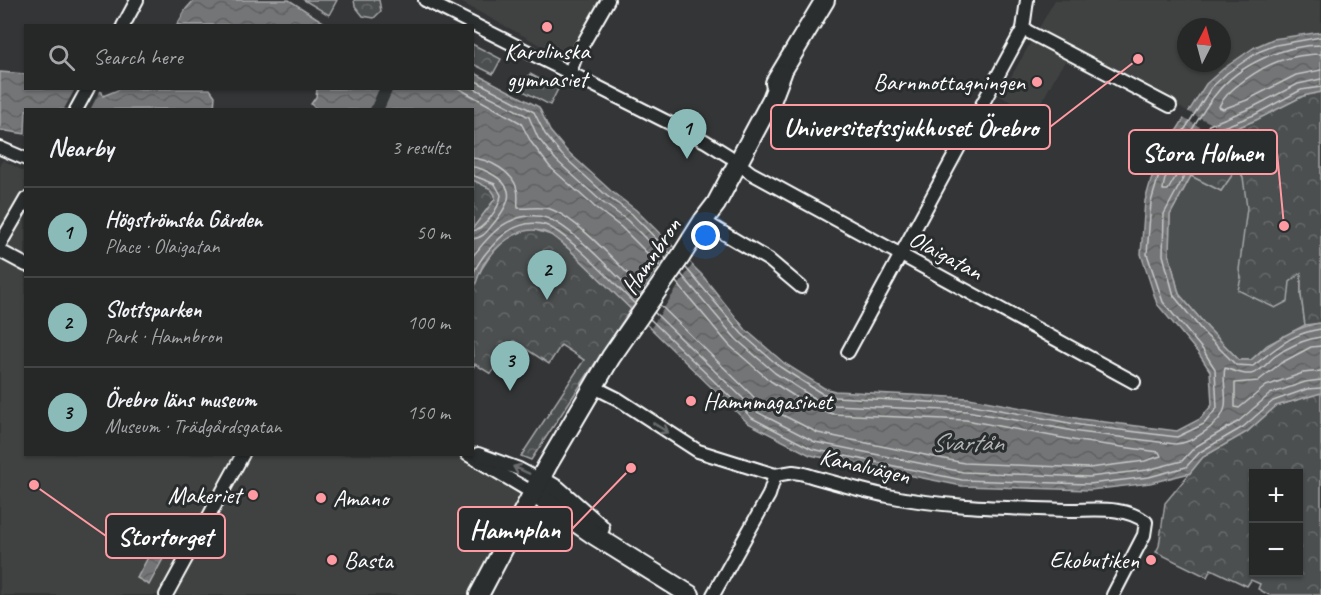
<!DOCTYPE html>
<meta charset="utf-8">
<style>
:root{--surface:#262828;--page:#323434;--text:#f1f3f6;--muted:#a4a6a8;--line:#424445;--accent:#8bbbb9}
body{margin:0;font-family:Caveat,sans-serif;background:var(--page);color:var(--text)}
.controls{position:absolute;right:18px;bottom:18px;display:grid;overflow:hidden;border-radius:0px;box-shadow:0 2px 4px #0004}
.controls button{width:54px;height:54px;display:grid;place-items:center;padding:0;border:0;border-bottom:2px solid var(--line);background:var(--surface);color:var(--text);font:30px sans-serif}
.compass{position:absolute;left:1177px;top:18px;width:54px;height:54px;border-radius:50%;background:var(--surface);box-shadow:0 2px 4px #0004;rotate:6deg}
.you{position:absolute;left:706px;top:236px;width:21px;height:21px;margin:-15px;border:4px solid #fff;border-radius:50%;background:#1a73e8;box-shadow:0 0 0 9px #1a73e833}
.badge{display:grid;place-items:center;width:39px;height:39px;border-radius:50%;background:var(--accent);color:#111;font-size:20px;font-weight:700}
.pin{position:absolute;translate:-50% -50px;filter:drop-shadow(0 2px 3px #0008)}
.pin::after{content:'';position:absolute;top:32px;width:21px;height:18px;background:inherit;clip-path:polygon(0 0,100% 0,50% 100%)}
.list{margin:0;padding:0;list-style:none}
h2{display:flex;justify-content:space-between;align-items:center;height:78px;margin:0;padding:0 24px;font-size:26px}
h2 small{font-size:20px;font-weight:400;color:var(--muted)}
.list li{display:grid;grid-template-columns:39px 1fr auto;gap:18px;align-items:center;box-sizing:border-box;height:90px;padding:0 24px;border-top:2px solid var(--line)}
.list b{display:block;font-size:22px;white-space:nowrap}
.list p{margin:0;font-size:20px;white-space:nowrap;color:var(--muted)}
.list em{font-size:20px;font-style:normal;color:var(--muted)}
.icon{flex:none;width:33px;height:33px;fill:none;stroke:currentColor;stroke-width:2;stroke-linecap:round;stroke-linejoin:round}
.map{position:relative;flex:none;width:1321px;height:595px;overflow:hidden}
.search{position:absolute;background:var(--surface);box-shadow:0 2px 4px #0004;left:24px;top:24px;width:450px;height:66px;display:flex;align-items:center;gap:15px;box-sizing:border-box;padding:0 21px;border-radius:0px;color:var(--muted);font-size:22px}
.panel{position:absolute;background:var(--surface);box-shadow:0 2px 4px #0004;left:24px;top:108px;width:450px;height:348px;border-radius:0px}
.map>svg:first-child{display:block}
.built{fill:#404243;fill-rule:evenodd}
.green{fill:#4c4f50;stroke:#a6a7a8;stroke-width:1.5}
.forest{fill:url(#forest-crowns);stroke:#a6a7a8;stroke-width:1.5;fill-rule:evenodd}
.water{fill:url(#water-waves);stroke:#abacad;stroke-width:1.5}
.pier{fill:#333536}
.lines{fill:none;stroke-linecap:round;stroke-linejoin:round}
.shore{stroke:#c7c8c8;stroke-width:1.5}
.street-casing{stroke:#fff;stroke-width:16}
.secondary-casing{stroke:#fff;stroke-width:22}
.street{stroke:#2a2d2e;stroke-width:12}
.secondary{stroke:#2a2d2e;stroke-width:18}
.oneway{stroke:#6a6c6d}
.poi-dot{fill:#ff9aa2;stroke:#2a2d2e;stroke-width:2}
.labels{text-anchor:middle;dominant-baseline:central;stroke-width:6;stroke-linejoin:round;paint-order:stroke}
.poi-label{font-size:24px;fill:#fff;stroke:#2a2d2e;text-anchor:end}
.street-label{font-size:24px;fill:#fff;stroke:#2a2d2e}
.water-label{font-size:26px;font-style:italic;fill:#b2b3b4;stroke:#2a2d2e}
.leader{fill:none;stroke:#ff9aa2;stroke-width:2}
.callout-dot{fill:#ff9aa2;stroke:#2a2d2e;stroke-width:2}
.callout{fill:#2a2d2e;stroke:#ff9aa2;stroke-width:2}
.callout-label{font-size:26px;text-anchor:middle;font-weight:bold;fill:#fff}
</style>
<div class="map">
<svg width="1321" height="595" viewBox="0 0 1321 595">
<defs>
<pattern id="forest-crowns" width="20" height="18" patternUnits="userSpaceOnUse" patternTransform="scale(1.5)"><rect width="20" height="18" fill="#4c4f50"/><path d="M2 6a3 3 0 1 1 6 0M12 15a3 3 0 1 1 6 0" fill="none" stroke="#67696a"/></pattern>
<pattern id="water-waves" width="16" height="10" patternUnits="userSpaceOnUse" patternTransform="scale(1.5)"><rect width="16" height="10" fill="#737576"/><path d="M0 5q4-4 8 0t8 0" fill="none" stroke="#606061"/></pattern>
</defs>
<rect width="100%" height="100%" fill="#333536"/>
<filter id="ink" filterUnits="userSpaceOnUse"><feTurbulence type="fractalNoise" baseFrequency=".0167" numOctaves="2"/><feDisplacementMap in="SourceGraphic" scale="12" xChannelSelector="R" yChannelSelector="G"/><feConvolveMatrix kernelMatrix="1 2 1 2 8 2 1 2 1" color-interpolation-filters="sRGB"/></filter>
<g filter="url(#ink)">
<!-- built -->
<g class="built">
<polygon points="457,0 603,0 570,61"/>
<path d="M1055,0H1321V32L1273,39L1255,47L1223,69L1206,84L1187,111L1073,50L1057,73L1035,115L1000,96ZM1186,27H1222V63H1186Z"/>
<polygon points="3,160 25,172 26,454 452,455 458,456 521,490 469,595 0,595 0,164"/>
</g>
<!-- green -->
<polygon class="green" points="1237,167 1301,273 1301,295 1305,325 1267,345 1251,360 1239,360 1208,328 1179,294 1169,254 1170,215 1191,176 1221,191"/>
<!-- forest -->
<g class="forest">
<polygon points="304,0 337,0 329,15"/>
<polygon points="354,0 379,0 381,11 374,18 363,16 355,6"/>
<polygon points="472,44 501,59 493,74 473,64"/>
<polygon points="530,74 558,89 550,105 521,90"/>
<polygon points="1321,92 1321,323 1305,325 1301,295 1301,273 1290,282 1288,301 1275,308 1238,290 1241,278 1239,270 1247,208 1243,177 1238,167 1221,191 1191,176 1217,136 1256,120 1303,96"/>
<polygon points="473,180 492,189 495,195 495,199 473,228"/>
<path d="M532,229L551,235L569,249L631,309L531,460L521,456L584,360L561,345L549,364L514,341L491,374L475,364L473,368C473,344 469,317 473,293C475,273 497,243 514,234C520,231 526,230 532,229Z"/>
<path d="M1321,393V595H1269L1258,589L1260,584L1251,580L1247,586L1211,569L1207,577L1156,552L1159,546L1165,503L1203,457L1247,432L1276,406ZM1254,474H1298V572H1254Z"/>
</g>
<!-- water -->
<g class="water">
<polygon points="194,0 289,0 328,25 177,25 186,9"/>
<path d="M1321,32V92L1303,96L1256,120L1217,136L1191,176L1170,215L1169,254L1179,294L1208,328L1239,360H1251C1271,342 1294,327 1321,323V393L1276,406L1247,432L1203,457L1190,473L1150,483L1090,490L962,486L810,455L748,423L569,249C561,242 552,233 541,231C519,225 494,247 483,265C479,273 476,283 473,292V228L495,199V195L491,189L473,180L472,110H317L311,104L316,97L317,89L472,88L473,72L539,107L550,131L566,150L611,191L636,210L702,275L746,330L784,363L824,388L835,391L969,398L1081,419L1177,431L1200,419L1212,405L1210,371L1199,354L1157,304L1141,254L1145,201L1156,163L1206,84L1223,69L1255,47L1273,39Z"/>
<polygon points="0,72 25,74 26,88 94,89 102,92 103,96 120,89 210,89 215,96 214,109 26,110 25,134 0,130"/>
<polygon points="153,548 165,555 149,585 137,578"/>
</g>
<!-- pier -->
<g class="pier">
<polygon points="75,89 101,89 90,110 64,109"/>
<polygon points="379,89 393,89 384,109 370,109"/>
<polygon points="1187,111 1226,131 1217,136 1183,118"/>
<polygon points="673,247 692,265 651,328 631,309"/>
</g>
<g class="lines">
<!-- shore -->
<g class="shore">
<path d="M1321,45C1284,45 1239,64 1216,94C1204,108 1195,125 1186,140C1176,156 1164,172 1163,190H1168L1180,169L1209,125L1251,108L1298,84L1321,79"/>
<path d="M1321,54C1307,54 1291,57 1279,61C1262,67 1225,90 1219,107L1223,109L1247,100L1296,75L1321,70"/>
<polyline points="472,79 534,112 545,134 562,155 607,196 632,214 670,253"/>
<polyline points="472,87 529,117 538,138 556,160 602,202 627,220 666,259"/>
<path d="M1321,87L1301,90L1254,115L1213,131L1186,173L1164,214L1163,255L1174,296L1203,332L1236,365L1253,366C1276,349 1291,333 1321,329"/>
<polyline points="458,88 521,123 531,142 550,167 596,208 621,227 661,267"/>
<path d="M472,158C489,159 513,172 517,189C519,196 517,202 518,208C528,209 539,206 550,209C579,219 621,268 644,290"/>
<path d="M472,167C479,167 484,170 490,173C518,188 510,203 494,223C487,231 484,238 472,239"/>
<path d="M472,175L495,184L501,195C500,207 484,230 472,231"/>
<path d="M472,257C483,244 496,226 513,220C524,215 538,214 549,219C575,229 617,277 639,298"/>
<polyline points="686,268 742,334 780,367 821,393 835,397 968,404 1080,425 1177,437 1204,424 1217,408 1215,369 1203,350 1163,302 1147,254 1151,202 1162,165 1211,88 1227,73 1258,52 1276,45 1321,37"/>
<path d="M681,274L736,339L775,373L817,400L834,405L967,411L1079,432L1175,444C1191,444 1223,423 1225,406C1227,394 1222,380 1225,368C1233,370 1241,375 1251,374C1261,372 1267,363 1274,357C1287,347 1305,339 1321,337"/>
<path d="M472,276C479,260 487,251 499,239C511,227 528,220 545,225C568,233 616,286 635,304"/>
<polyline points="660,305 761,404 818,433 964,463 1089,468 1145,461 1161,456 1159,452 1078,441 966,420 833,414 813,408 769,380 729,345 676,282"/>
<polyline points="655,313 757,412 815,442 963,472 1089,477 1147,470 1182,461 1195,447 1239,421 1270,394 1305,382 1321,380"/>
<polyline points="650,319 752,418 812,449 962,480 1089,484 1149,477 1186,467 1200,452 1243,427 1273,401 1307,389 1321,388"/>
<polyline points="1321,346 1311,347 1281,363 1258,381 1235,383 1235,407 1239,408 1266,386 1303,373 1321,371"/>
</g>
<defs>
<g id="street">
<polyline points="425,0 705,141 729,156"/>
<polyline points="123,26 137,0"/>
<polyline points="1023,29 1170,106"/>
<polyline points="570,72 576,56 608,0"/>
<polyline points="76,110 88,88"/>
<polyline points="0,148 26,159"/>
<polyline points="738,163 751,173 1134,382"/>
<polyline points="703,221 769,260 801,287"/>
<polyline points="0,244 26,199"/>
<polyline points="0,251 26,265"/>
<polyline points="848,352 1023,29 1027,0"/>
<path d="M594,387L618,399L698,451L775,475L793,472L800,473C829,481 858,490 888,496C948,508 1010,508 1071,510C1096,510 1125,506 1146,522L1144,535L1113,595"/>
<polyline points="467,454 533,493"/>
<polyline points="478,454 519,469 540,480"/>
<polyline points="166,595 243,454"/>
<polyline points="713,595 769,495 775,475"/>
</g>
<g id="secondary">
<polyline points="775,83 825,0"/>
<polyline points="540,480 557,490 600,528"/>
<polyline points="533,493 594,535 690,595"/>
<polyline points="479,595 547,466 611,357 681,256 703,221 716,204 772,99 782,73"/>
</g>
</defs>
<!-- street casing -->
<use href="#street" class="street-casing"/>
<!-- secondary casing -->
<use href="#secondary" class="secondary-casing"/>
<!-- street -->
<use href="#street" class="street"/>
<!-- secondary -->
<use href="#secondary" class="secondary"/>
</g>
<!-- one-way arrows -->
<defs><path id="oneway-shaft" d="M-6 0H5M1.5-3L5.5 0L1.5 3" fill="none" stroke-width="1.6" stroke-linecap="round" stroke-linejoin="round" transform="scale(1.5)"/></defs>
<g class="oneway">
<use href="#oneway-shaft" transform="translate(661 428) rotate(32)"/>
<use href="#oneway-shaft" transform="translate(521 470) rotate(-156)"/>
</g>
</g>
<!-- markers -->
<g class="poi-dot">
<circle cx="547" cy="27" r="6"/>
<circle cx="1037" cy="82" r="6"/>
<circle cx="691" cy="401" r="6"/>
<circle cx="253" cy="495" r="6"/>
<circle cx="321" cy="498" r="6"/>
<circle cx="332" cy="560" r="6"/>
<circle cx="1151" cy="560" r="6"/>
</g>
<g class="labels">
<!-- poi labels -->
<g class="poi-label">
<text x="547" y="51" text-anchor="middle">Karolinska<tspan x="547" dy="28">gymnasiet</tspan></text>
<text x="1025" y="82">Barnmottagningen</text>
<text x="703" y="401" text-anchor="start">Hamnmagasinet</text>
<text x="241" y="495">Makeriet</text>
<text x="333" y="498" text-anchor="start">Amano</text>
<text x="344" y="560" text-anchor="start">Basta</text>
<text x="1139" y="560">Ekobutiken</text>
</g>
<!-- street labels -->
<g class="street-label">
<text transform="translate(946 255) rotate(28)">Olaigatan</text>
<text transform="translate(651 256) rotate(-56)">Hamnbron</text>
<text transform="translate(865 466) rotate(13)">Kanalvägen</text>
</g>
<!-- water labels -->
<g class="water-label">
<text x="967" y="442">Svartån</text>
</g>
</g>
<!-- callouts -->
<path class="leader" d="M1138 59L1050 127M1284 226L1277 152M631 468L572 529M34 485L106 536"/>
<g class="callout-dot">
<circle cx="1138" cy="59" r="6"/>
<circle cx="1284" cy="226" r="6"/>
<circle cx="631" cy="468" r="6"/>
<circle cx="34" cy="485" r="6"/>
</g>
<g class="callout">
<rect x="771" y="105" width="279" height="44" rx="6"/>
<rect x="1129" y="130" width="148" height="44" rx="6"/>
<rect x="458" y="507" width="114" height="44" rx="6"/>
<rect x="106" y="514" width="119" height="44" rx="6"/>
</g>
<g class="callout-label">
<text x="911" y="136">Universitetssjukhuset Örebro</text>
<text x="1203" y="161">Stora Holmen</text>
<text x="515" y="538">Hamnplan</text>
<text x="165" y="545">Stortorget</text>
</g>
</svg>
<div class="controls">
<button>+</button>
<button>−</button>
</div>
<svg class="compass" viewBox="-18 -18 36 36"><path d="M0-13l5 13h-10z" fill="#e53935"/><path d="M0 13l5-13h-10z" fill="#a4a6a8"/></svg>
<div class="you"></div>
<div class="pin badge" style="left:687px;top:159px">1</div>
<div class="pin badge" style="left:547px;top:300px">2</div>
<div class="pin badge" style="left:510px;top:391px">3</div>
<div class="search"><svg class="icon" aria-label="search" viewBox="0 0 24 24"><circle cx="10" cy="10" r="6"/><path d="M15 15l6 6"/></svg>Search here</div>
<section class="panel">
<h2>Nearby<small>3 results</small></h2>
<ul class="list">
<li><span class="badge">1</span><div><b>Högströmska Gården</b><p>Place · Olaigatan</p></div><em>50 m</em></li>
<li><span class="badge">2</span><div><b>Slottsparken</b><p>Park · Hamnbron</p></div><em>100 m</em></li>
<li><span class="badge">3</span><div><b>Örebro läns museum</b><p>Museum · Trädgårdsgatan</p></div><em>150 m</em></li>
</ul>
</section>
</div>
